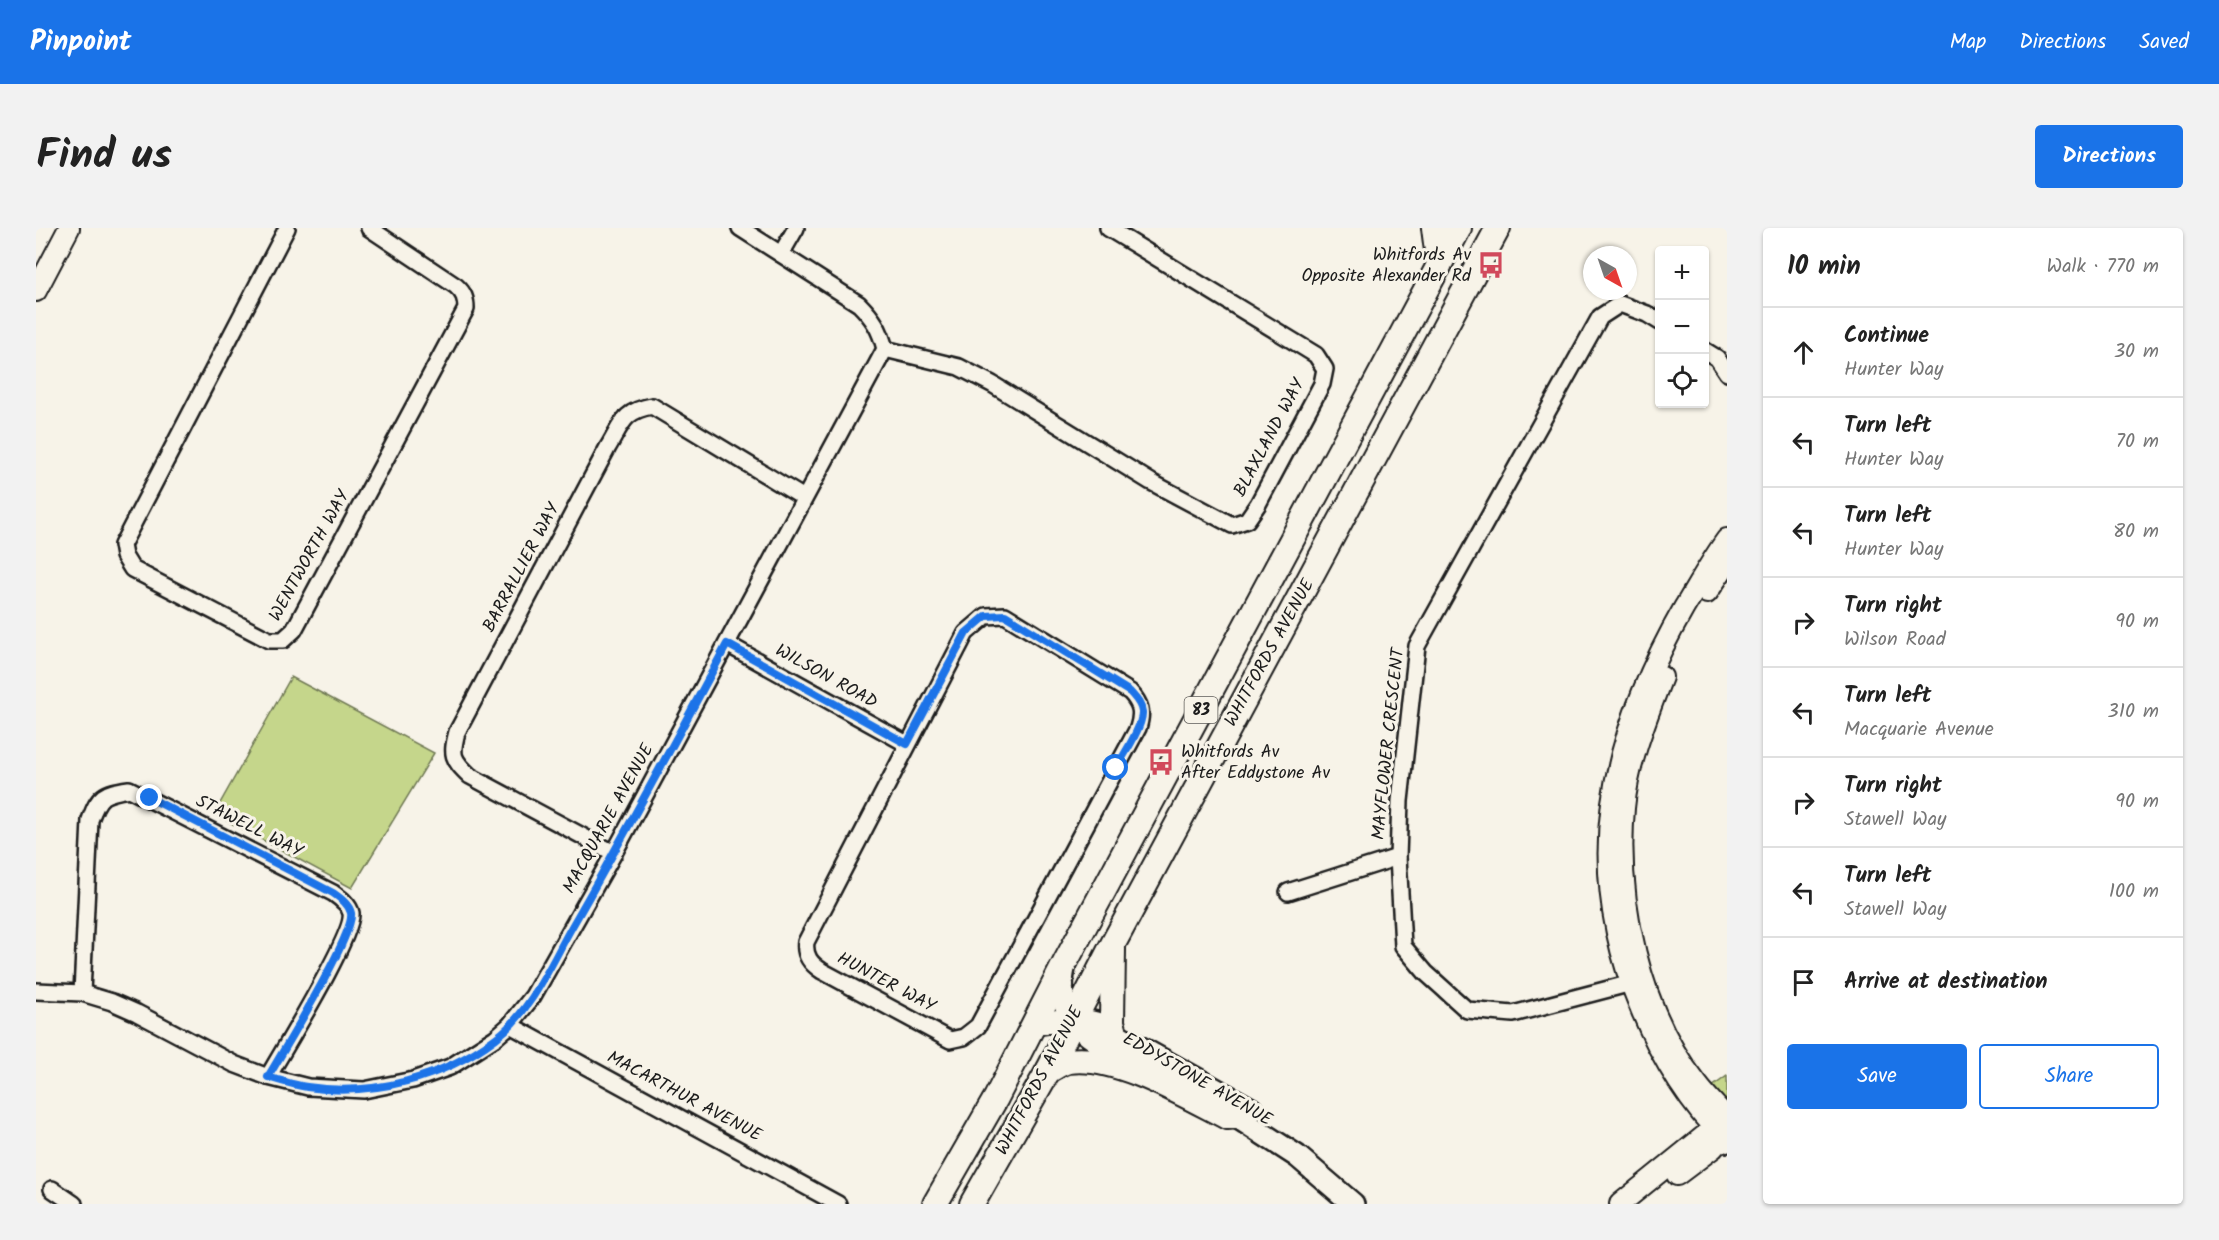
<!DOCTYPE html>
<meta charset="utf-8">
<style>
:root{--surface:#fff;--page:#f2f2f2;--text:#222;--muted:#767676;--line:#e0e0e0;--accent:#1a73e8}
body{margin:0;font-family:Kalam,sans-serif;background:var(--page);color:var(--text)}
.controls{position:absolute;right:18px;top:18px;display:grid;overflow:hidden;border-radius:6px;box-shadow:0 2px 4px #0004}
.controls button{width:54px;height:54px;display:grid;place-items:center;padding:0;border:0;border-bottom:2px solid var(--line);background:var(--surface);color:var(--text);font:30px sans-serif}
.compass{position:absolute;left:1547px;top:18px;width:54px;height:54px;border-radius:50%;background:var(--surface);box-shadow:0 2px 4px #0004;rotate:140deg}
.stop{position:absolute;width:18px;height:18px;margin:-14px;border:4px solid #1a73e8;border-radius:50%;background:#fff}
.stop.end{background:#1a73e8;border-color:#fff;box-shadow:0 2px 6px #0008}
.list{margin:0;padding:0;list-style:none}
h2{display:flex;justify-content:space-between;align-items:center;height:78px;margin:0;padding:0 24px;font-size:26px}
h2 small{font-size:20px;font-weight:400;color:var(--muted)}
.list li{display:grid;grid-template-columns:39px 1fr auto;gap:18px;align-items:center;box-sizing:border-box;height:90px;padding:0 24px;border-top:2px solid var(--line)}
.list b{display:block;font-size:22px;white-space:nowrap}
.list p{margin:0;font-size:20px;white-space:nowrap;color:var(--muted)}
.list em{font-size:20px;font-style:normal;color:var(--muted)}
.actions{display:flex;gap:12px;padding:18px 24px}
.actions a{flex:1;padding:14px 0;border:2px solid var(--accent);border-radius:6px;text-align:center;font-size:21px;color:var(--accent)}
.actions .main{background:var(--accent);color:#fff}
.icon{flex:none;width:33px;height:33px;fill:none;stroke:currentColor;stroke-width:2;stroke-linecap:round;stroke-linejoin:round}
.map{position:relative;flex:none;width:1691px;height:976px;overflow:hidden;border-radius:6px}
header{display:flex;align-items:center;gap:36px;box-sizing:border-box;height:84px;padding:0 30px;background:var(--accent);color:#fff}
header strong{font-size:28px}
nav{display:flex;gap:33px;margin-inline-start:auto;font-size:21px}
.intro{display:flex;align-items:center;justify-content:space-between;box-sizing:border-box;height:144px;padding:0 36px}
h1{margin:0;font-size:42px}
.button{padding:15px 27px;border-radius:6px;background:var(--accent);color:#fff;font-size:21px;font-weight:700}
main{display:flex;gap:36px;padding:0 36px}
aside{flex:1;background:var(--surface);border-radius:6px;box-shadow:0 2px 4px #0004}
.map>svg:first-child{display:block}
.green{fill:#c5d68b;stroke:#707954;stroke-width:1.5}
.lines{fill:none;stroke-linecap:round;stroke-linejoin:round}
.minor-casing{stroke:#1c1c1c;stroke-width:20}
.tertiary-casing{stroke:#1c1c1c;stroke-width:24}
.secondary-casing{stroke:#1c1c1c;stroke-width:26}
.primary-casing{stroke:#1c1c1c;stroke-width:28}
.minor{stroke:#f7f3e8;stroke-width:15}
.tertiary{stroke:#f7f3e8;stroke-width:20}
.secondary{stroke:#f7f3e8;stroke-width:21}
.primary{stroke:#f7f3e8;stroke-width:24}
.route{stroke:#1a73e8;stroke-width:8}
.labels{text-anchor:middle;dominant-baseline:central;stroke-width:6;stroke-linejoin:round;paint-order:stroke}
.shield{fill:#f7f3e8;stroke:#5e5c59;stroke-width:1.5}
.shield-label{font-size:16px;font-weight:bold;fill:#1c1c1c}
.poi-label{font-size:18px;fill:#1c1c1c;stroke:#f7f3e8;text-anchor:end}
.street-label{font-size:18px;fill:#1c1c1c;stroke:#f7f3e8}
</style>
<header>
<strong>Pinpoint</strong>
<nav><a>Map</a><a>Directions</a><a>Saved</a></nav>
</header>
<div class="intro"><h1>Find us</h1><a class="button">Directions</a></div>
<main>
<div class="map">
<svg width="1691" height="976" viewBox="0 0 1691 976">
<rect width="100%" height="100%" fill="#f7f3e8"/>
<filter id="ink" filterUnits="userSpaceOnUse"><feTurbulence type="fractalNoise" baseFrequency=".0167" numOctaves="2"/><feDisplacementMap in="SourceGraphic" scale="12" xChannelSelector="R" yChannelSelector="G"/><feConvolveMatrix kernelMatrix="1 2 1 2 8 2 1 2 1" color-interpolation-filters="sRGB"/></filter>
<g filter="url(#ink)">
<!-- green -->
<g class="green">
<polygon points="255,449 398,525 316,660 178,586"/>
<polygon points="1691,848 1691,877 1668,865"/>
</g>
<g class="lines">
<defs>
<g id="minor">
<path d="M251,0L86,317L88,328L96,341L233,412H247L258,402L430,81C430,71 428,65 420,58L333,0"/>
<polyline points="745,26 760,0"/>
<polyline points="849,121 923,139 956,156 1115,254 1196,297 1211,292 1222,276 1286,156 1289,141 1280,127 1072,0"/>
<polyline points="1668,122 1681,130 1691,145"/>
<path d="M969,387L1094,464C1105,476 1107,484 1102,500L942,798L928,809L914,812L786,743C775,736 768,728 770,714L930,405L950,388Z"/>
<polyline points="691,416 871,516"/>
<path d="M578,625L434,548C416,531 415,527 421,504L572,219C586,196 587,183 616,178L768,270"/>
<polyline points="1252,664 1362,629"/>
<polyline points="1605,749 1588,757 1477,786 1431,782 1390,745 1367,718 1362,629 1364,573 1381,418 1564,89 1584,76 1611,86 1624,94"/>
<path d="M0,763L46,765L76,774L101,785L198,836L232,849L272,859L328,862L377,852L414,839L459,810L474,797L497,768L578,625L849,121C844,101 837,90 823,76L704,0"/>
<path d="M46,765L54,592C63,567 67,565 93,561L297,665C304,670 313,676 315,685C319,706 246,824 232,849"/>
<polyline points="474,797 802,976"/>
<polyline points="16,961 38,976"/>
</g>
<g id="tertiary">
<polyline points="0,63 33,0"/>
<path d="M1691,311C1675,333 1662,357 1648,380C1573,511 1545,637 1605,781C1625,830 1653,876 1691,914"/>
<polyline points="1671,365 1691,335"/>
<path d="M1626,449C1610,491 1592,535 1588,580C1580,672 1603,783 1661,856C1670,868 1681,879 1691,890"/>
<polyline points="1641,947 1677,920 1691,904"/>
<polyline points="1584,976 1678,900 1689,898"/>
</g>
<g id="secondary">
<path d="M1028,740C1015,802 1070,818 1115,842"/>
<polyline points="999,796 1039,790 1060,795 1215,881"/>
<polyline points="1187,880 1261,928 1317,976"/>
</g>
<g id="primary">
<polyline points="1398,0 1403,38"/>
<polyline points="1077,721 1076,794 1079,805"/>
<path d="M1012,843C1018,840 1026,834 1033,833C1080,826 1150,868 1191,889L1201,888"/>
<polyline points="899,976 960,870 1030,733 1423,0"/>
<polyline points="936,976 1012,843 1077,716 1462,0"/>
</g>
</defs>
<!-- minor casing -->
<use href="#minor" class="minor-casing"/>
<!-- tertiary casing -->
<use href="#tertiary" class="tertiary-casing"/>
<!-- secondary casing -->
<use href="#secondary" class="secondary-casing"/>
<!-- primary casing -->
<use href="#primary" class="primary-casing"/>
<!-- minor -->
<use href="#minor" class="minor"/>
<!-- tertiary -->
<use href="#tertiary" class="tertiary"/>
<!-- secondary -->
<use href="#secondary" class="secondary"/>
<!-- primary -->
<use href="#primary" class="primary"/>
</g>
</g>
<g class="lines" filter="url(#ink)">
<!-- route -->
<path class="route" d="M114,570L297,665C304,670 313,676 315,685C319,706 246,825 232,849C245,853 258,857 271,859C337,869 407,850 460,810C496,783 516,733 538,695C591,603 641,509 691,416L871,516L930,405L950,388L969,387L1094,464C1099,470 1105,475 1106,484C1107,498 1088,527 1080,540"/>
</g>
<!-- icons -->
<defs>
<symbol id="bus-bare" viewBox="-9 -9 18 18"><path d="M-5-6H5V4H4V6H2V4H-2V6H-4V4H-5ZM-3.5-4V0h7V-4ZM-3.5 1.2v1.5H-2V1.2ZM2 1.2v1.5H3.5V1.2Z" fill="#d1495b" stroke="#f7f3e8" stroke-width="2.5" paint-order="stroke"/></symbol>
</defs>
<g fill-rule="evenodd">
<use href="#bus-bare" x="1436" y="18" width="38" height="38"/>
<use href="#bus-bare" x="1106" y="515" width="38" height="38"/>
</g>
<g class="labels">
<!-- shield labels -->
<rect class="shield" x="1148.5" y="469" width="33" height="26" rx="4.5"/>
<g class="shield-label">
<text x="1165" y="482">83</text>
</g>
<!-- poi labels -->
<g class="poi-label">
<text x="1435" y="27">Whitfords Av<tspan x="1435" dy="21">Opposite Alexander Rd</tspan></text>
<text x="1145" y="524" text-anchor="start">Whitfords Av<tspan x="1145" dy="21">After Eddystone Av</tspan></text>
</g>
<!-- street labels -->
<g class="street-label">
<text transform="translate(1234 210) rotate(-62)">BLAXLAND WAY</text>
<text transform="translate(274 328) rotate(-61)">WENTWORTH WAY</text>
<text transform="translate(486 340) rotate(-62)">BARRALLIER WAY</text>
<text transform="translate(1234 425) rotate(-61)">WHITFORDS AVENUE</text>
<text transform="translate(790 449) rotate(29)">WILSON ROAD</text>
<text transform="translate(1353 516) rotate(-84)">MAYFLOWER CRESCENT</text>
<text transform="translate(573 591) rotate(-61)">MACQUARIE AVENUE</text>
<text transform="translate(213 599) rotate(27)">STAWELL WAY</text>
<text transform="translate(850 755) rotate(28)">HUNTER WAY</text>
<text transform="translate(1161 852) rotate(30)">EDDYSTONE AVENUE</text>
<text transform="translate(1004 853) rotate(-62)">WHITFORDS AVENUE</text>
<text transform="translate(648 869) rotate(28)">MACARTHUR AVENUE</text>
</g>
</g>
</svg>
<div class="controls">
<button>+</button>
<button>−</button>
<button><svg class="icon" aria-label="locate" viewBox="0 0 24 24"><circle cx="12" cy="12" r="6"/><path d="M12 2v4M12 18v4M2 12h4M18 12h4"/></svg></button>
</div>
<svg class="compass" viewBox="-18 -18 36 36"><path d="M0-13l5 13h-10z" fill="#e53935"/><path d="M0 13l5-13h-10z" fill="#767676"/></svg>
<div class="stop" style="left:1080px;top:540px"></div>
<div class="stop end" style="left:114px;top:570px"></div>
</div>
<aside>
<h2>10 min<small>Walk · 770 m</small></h2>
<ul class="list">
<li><svg class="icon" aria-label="ahead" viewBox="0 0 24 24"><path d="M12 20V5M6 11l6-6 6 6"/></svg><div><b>Continue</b><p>Hunter Way</p></div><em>30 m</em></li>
<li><svg class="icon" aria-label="left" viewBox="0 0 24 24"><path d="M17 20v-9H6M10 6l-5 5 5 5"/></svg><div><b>Turn left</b><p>Hunter Way</p></div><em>70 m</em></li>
<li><svg class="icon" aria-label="left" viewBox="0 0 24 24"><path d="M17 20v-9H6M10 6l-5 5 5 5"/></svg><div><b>Turn left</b><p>Hunter Way</p></div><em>80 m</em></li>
<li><svg class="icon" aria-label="right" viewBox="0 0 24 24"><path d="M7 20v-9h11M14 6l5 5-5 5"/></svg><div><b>Turn right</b><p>Wilson Road</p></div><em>90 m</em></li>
<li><svg class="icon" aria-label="left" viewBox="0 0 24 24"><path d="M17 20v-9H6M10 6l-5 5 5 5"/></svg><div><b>Turn left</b><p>Macquarie Avenue</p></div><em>310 m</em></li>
<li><svg class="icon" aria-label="right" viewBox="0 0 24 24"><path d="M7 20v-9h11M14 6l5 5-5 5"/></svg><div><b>Turn right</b><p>Stawell Way</p></div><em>90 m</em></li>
<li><svg class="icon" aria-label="left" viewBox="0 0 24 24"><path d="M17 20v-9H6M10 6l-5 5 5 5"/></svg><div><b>Turn left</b><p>Stawell Way</p></div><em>100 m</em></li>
<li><svg class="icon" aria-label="arrive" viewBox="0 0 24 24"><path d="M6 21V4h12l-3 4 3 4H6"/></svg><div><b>Arrive at destination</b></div></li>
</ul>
<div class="actions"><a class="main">Save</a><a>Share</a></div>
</aside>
</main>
